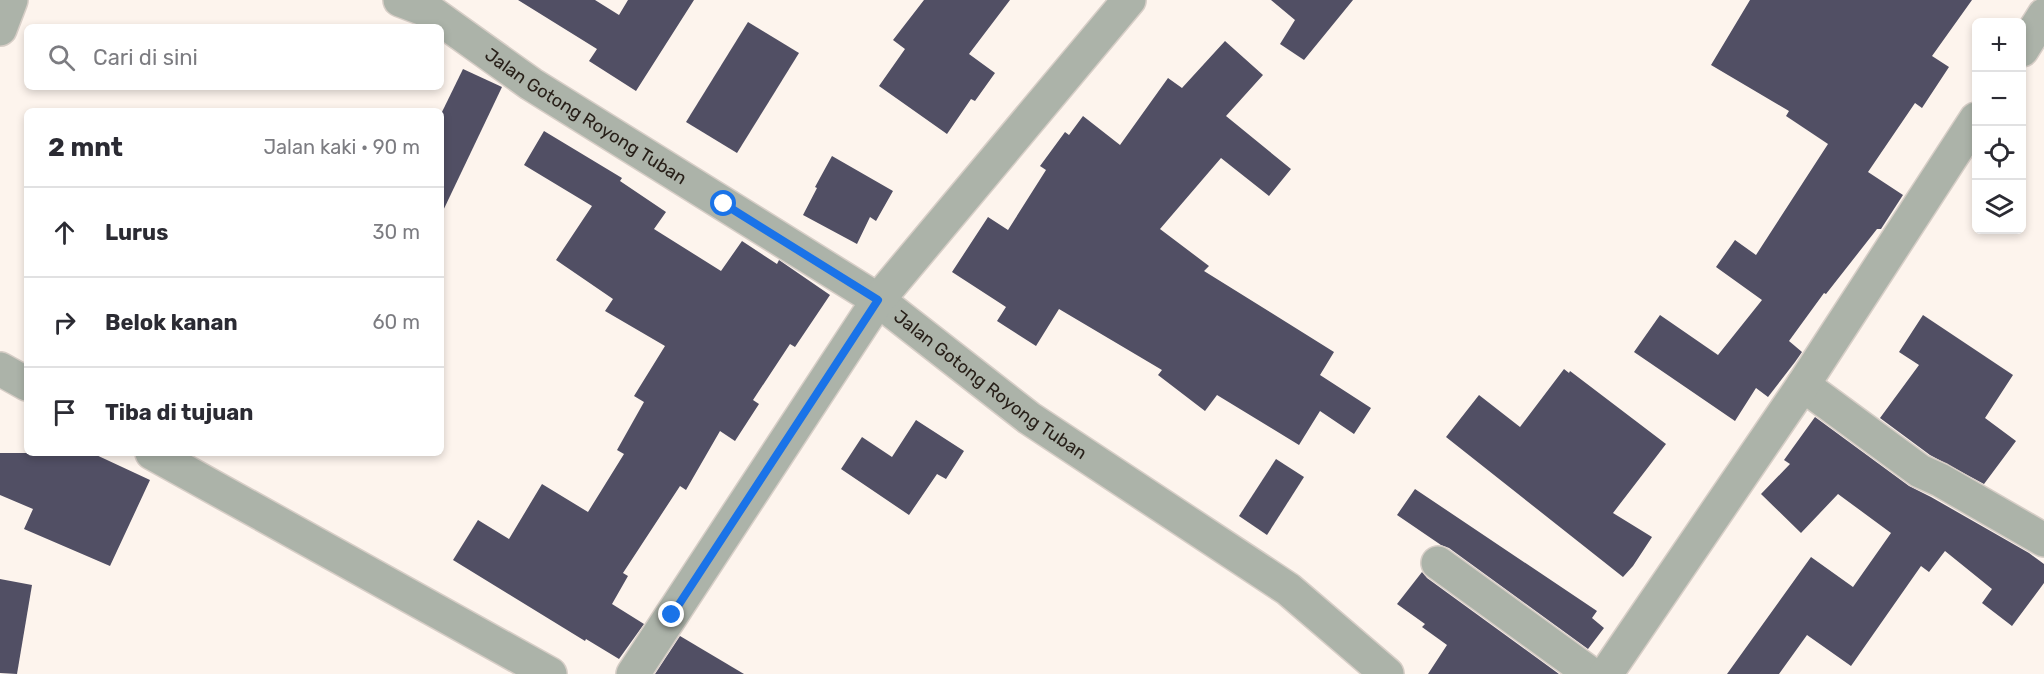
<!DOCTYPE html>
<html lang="id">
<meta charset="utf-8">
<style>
:root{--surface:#fff;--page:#f7f7f7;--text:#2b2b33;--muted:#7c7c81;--line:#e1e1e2}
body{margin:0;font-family:Rubik,sans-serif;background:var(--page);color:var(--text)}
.controls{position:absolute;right:18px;top:18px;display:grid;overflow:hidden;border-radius:9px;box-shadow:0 3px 9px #0003}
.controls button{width:54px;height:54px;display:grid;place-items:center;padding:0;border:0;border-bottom:2px solid var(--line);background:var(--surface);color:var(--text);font:30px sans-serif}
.stop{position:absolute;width:18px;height:18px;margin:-14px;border:4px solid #1a73e8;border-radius:50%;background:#fff}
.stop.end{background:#1a73e8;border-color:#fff;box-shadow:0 2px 6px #0008}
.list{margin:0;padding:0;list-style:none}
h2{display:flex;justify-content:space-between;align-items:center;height:78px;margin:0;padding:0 24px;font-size:26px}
h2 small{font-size:20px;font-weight:400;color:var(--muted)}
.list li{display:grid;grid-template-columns:39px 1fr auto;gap:18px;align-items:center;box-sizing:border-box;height:90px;padding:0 24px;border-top:2px solid var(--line)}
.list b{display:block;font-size:22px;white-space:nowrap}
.list em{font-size:20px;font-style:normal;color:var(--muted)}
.icon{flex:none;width:33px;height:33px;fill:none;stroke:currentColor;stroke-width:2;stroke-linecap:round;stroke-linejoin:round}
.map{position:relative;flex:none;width:2044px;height:674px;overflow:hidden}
.search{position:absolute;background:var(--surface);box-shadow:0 3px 9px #0003;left:24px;top:24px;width:420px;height:66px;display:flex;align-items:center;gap:15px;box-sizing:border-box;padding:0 21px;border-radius:9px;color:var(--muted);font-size:22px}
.panel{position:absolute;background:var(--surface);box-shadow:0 3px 9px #0003;left:24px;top:108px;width:420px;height:348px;border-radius:9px}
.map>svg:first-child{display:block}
.building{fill:#514f64}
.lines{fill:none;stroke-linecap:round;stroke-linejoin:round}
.minor-casing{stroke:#d7cec7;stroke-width:36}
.minor{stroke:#acb3a9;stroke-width:33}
.route{stroke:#1a73e8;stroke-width:8}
.labels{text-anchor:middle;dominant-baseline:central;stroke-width:6;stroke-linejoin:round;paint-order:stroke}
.street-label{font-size:18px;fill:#282019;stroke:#fff}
</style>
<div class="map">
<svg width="2044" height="674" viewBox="0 0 2044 674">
<rect width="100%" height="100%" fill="#fdf4ed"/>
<!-- building -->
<g class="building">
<polygon points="518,0 595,0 619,15 628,0 694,0 636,91 589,61 597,49"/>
<polygon points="924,0 1010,0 969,54 995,73 975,101 971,99 947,134 879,86 905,49 893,40"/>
<polygon points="1271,0 1353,0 1304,60 1280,44 1295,20"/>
<polygon points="1750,0 1972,0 1932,56 1949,67 1922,108 1915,103 1868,172 1903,195 1881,229 1877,229 1826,294 1824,293 1789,341 1802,352 1795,362 1768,397 1756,388 1735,421 1634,352 1660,315 1718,355 1762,300 1716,267 1735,240 1756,255 1828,144 1786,116 1789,111 1711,65"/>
<polygon points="748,22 799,53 737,153 686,122"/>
<polygon points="1225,41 1263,75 1226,116 1291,169 1269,196 1221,158 1160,229 1209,266 1204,271 1334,352 1320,375 1371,408 1354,434 1320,411 1299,445 1217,395 1205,411 1158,375 1162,370 1059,309 1036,346 997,321 1006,307 952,272 988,217 1008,230 1046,170 1040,166 1065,132 1069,135 1083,116 1120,145 1168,78 1182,88"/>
<polygon points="463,69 502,87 441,215 441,114"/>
<polygon points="544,131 622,178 620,181 666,212 654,229 721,271 742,241 777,264 779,260 830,295 795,347 790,344 753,400 759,404 735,441 720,431 686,490 680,486 623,573 628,576 612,604 644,624 619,659 586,639 585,641 453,560 478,520 509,539 542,484 588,512 624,454 617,450 644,402 634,396 665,346 605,311 613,299 556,260 592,206 524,165"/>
<polygon points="832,156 893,191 876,221 870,217 857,244 803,215 817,188 815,187"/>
<polygon points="1923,315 2013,375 1985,418 2016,441 1984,484 1930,455 1880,418 1919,365 1899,352"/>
<polygon points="1564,369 1569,373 1570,371 1666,444 1613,513 1652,537 1633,566 1623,577 1446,437 1479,395 1520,427"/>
<polygon points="1815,417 1909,486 1931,497 2029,553 2044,564 2044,583 2012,626 1982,603 1992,589 1945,551 1929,572 1921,566 1851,666 1807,635 1779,674 1727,674 1811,557 1853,587 1891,533 1838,494 1801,533 1761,494 1790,464 1784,460"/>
<polygon points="916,420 964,451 946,479 937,474 909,515 841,469 862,437 892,457"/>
<polygon points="0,453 92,453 150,480 110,566 24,529 33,509 0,495"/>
<polygon points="1276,459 1304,477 1267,535 1239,516"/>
<polygon points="1415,489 1597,611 1592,618 1604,628 1588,649 1449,548 1441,545 1397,515"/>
<polygon points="1422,572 1427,578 1559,674 1428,674 1447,645 1422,627 1425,624 1397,604"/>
<polygon points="0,579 32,585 17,674 0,673"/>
<polygon points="680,636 744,674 655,674"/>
</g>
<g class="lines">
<defs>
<g id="minor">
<path id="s1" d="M400,0L429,11L531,84L878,300L1029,418L1288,589L1387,674"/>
<polyline points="0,29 11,0"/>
<polyline points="2022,50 2044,15"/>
<polyline points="0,369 27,384"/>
<polyline points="1803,385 1920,471 1940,480 2044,540"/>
<polyline points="152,453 550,674"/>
<polyline points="1438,563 1591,674"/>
<polyline points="633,674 878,300 1129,0"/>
<polyline points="1606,674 1803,385 1976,119"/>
</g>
</defs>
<!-- minor casing -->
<use href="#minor" class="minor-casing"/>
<!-- minor -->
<use href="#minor" class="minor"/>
</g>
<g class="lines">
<!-- route -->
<polyline class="route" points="672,615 878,300 724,204"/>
</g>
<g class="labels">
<!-- street labels -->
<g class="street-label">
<text stroke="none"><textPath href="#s1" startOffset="220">Jalan Gotong Royong Tuban</textPath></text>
<text stroke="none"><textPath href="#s1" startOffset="706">Jalan Gotong Royong Tuban</textPath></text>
</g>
</g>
</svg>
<div class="controls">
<button>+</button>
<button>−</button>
<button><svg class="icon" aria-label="locate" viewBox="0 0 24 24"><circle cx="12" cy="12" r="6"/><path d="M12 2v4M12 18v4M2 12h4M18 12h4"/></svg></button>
<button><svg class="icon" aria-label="layers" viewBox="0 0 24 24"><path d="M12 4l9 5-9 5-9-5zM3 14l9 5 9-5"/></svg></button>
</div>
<div class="stop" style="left:724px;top:204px"></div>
<div class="stop end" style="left:672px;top:615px"></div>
<div class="search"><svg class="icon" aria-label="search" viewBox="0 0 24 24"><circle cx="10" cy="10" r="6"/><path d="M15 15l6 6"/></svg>Cari di sini</div>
<section class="panel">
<h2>2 mnt<small>Jalan kaki · 90 m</small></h2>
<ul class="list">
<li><svg class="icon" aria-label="ahead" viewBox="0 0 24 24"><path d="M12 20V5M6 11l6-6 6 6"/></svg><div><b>Lurus</b></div><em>30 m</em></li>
<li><svg class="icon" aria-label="right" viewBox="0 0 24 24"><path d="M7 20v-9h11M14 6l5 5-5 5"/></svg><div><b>Belok kanan</b></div><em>60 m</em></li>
<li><svg class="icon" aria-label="arrive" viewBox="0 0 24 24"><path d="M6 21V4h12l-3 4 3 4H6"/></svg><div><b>Tiba di tujuan</b></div></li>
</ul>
</section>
</div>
